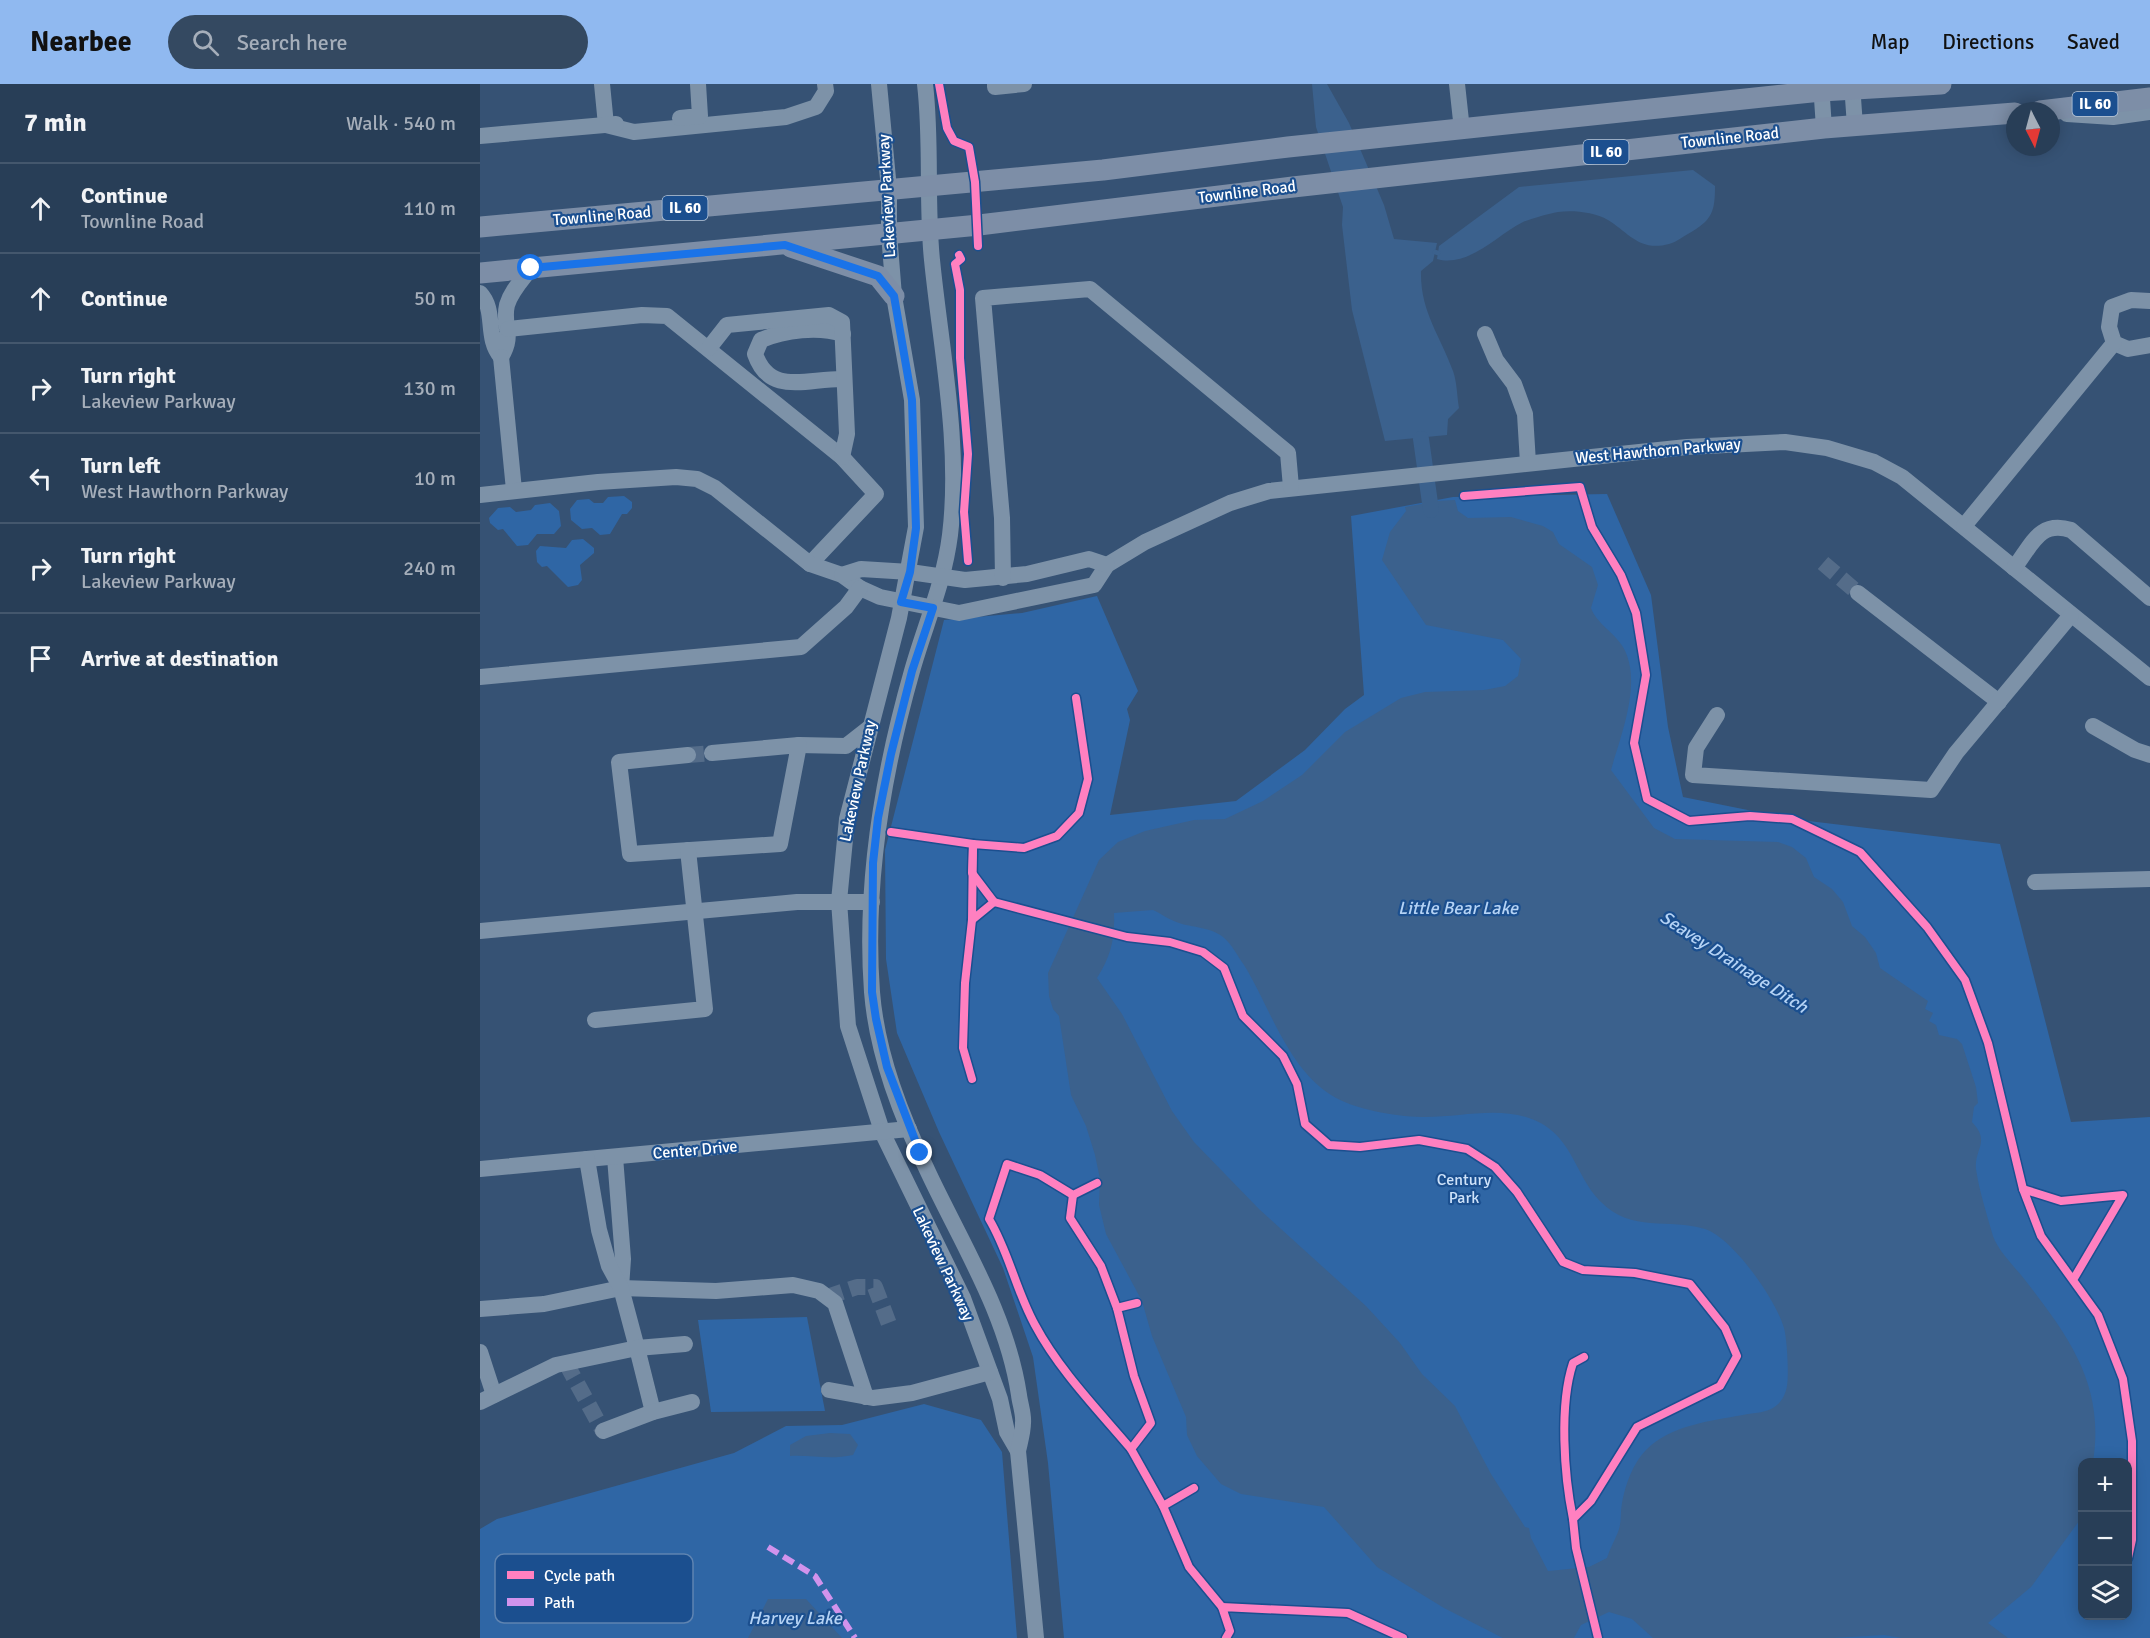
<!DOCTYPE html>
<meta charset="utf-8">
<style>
:root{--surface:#283e57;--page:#344961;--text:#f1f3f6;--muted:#a5aeba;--line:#44576d;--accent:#90b9f0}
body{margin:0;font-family:Signika,sans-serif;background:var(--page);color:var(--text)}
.controls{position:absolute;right:18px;bottom:18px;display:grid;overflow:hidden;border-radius:12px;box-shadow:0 3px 15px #0003}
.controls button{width:54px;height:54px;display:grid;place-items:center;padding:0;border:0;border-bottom:2px solid var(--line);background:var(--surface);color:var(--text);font:30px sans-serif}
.compass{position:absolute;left:1526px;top:18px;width:54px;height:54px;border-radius:50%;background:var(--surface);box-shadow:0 3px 15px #0003;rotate:174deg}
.stop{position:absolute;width:18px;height:18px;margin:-14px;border:4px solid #1a73e8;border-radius:50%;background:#fff}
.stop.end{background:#1a73e8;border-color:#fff;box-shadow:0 2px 6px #0008}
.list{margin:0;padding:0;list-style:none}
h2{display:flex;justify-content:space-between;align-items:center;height:78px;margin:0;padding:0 24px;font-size:26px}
h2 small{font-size:20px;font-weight:400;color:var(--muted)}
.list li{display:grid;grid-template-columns:39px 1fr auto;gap:18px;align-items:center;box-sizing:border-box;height:90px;padding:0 24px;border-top:2px solid var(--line)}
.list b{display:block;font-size:22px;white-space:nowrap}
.list p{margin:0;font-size:20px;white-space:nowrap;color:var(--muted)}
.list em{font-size:20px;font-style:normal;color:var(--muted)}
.icon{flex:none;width:33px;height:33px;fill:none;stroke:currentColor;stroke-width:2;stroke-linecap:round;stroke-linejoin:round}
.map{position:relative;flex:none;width:1670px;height:1554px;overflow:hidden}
header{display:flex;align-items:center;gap:36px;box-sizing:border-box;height:84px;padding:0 30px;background:var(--accent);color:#111}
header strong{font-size:28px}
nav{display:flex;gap:33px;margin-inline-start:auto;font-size:21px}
.search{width:420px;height:54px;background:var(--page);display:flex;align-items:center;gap:15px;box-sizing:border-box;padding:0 21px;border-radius:33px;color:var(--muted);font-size:22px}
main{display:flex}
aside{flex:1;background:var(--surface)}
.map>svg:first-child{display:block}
.green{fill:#2f66a5;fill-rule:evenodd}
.water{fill:#3b618d;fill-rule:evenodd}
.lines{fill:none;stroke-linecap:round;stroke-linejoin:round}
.stream{stroke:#3b618d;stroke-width:4.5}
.canal{stroke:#3b618d;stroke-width:16}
.minor-tunnel{stroke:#546c89;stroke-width:16;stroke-dasharray:16 8;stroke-linecap:butt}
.minor{stroke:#7d92a8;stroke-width:16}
.major{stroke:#7d8ea7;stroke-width:21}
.quiet{stroke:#d193ec;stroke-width:6;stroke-dasharray:12 6;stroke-linecap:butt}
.cycleway-casing{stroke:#1b4f8f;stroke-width:11}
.cycleway{stroke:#ff80c0;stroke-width:8}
.route{stroke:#1a73e8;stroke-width:8}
.labels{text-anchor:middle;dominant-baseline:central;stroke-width:4.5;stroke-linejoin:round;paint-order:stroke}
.shield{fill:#1b4f8f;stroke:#bbcadd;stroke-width:1.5}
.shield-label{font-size:15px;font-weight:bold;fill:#fff}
.street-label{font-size:16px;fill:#fff;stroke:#1b4f8f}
.park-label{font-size:16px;fill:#cfe3fa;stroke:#1b4f8f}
.water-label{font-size:18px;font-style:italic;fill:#b5d3f5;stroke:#1b4f8f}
.key{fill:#1b4f8f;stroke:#5f84b1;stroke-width:1.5}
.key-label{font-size:16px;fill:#fff}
</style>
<header>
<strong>Nearbee</strong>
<div class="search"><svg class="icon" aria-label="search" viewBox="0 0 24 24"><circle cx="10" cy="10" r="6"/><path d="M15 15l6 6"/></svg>Search here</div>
<nav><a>Map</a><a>Directions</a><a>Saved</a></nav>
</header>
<main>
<aside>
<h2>7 min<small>Walk · 540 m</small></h2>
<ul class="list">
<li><svg class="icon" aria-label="ahead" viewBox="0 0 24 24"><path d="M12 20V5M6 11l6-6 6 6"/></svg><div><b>Continue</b><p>Townline Road</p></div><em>110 m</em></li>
<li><svg class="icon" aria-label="ahead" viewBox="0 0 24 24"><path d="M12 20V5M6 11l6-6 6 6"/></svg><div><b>Continue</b></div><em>50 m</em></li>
<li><svg class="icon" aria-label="right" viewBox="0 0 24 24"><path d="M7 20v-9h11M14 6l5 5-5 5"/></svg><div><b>Turn right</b><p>Lakeview Parkway</p></div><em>130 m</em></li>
<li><svg class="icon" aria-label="left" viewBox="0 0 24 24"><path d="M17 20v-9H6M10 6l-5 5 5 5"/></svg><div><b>Turn left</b><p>West Hawthorn Parkway</p></div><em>10 m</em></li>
<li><svg class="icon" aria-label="right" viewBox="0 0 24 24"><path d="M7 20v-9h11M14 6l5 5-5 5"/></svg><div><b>Turn right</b><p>Lakeview Parkway</p></div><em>240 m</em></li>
<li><svg class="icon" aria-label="arrive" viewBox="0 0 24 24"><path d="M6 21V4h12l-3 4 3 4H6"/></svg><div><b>Arrive at destination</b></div></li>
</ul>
</aside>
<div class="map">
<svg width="1670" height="1554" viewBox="0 0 1670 1554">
<rect width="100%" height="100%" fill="#365274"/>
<!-- green -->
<g class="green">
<path d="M1127,410L1171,511L1188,643L1203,713L1312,735L1520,760L1591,1038L1670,1033V1554H584L568,1379L553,1273L523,1184L459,1048L417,949L406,875L405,766L464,536L542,529L617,512L658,607L647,625L650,636L630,731L756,717L825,666L865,625L884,611L871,432L973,413ZM1602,1378H1648V1532H1602Z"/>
<polygon points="144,412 152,418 152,424 147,430 142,430 130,450 120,451 112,444 102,445 91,436 90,425 97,416 109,415 114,419 123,419 128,413"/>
<polygon points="70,419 79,427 81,442 74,450 57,450 48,461 37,462 23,445 18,446 10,439 9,434 18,424 30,423 36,428 51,426 55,421"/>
<polygon points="103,455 114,464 114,469 100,481 102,496 98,501 88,503 67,482 62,483 57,478 56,467 60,462 86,464 92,456"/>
<polygon points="327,1233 345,1327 231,1328 218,1236"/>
<polygon points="444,1320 501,1336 522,1368 537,1554 0,1554 0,1445 17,1435 254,1369 306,1342 362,1341"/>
</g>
<!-- water -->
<g class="water">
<path d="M832,0H847L869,39L904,121L914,155L957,159L953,177L941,187C940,227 960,251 973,287C977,298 977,312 979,324L968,335L967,351L905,357L872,226L862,141L863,123L836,43Z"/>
<path d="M1213,86L1235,102C1235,125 1233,135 1213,147C1205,151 1197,158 1189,160C1159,168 1148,148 1128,136C1114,128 1093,126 1078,128C1068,130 1053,134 1043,138C1017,151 988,184 957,175L959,162L1039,103Z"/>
<path d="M975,416L978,427L988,434L1031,433L1063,442L1073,448L1079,460L1112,483L1118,501L1111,524C1117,540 1134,548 1143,563C1163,597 1141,651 1131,686L1174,744L1195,755L1298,758L1312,763L1326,774L1334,793L1352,805L1363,818L1372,842L1385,853L1396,869L1400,884L1448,917L1445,925L1453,929L1449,937L1456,941L1459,951L1477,955L1482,960L1496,1003L1498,1019L1494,1023L1492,1038C1511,1058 1494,1065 1496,1085C1499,1106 1507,1131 1513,1152C1518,1167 1535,1183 1545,1196C1590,1254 1625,1302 1613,1378H1602V1433L1551,1503L1508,1539L1528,1554H1422L1404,1551L1353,1554H1173L1152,1535L1129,1528L1101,1541L1094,1554H1023L1015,1550L964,1524L897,1483L844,1423L761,1410L741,1400L717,1372L707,1351L706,1333L672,1252L662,1217L626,1150L619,1121L620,1095L615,1071L606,1042L591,1011L579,932L573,925L569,912L568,889L619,776L638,758L665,747L714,736L745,735L783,717L822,691L865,648L921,614L945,608L1004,606L1025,602L1038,592L1041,575L1023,556L946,541L902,476L910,448L926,427L925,423L947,419L948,426H954V417ZM673,826C680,829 686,834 694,837C709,844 729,842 743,853C752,860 758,873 764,881C790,923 807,983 851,1011C875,1026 914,1032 941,1033C976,1034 1011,1023 1046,1033C1093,1047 1093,1090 1121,1118C1151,1149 1189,1134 1225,1145C1253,1154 1296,1216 1304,1244C1307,1255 1309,1290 1307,1302C1305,1312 1301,1320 1291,1325C1283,1329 1272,1329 1263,1331C1230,1337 1191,1341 1166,1366C1153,1379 1145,1401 1142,1419C1140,1428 1142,1439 1138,1448C1135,1456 1130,1464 1127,1474L1109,1483L1068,1487L1051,1454L1049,1444L1045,1443L1011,1390L975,1322L942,1290L920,1259L886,1222L779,1125L714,1058L692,1027L642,930L617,894C631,872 635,855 634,829Z"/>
<path d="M350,1349L370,1350L378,1361L373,1371C350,1376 333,1371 310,1372V1361L326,1352Z"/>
<polygon points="288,1515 326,1515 362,1554 268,1554"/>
</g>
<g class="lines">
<!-- stream -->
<polyline class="stream" points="955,168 958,169"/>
<!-- canal -->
<polyline class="canal" points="941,355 951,426"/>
<!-- minor-tunnel -->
<g class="minor-tunnel">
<polyline points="1343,479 1378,509"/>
<polyline points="208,671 232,669"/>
<polyline points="347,1213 377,1203 395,1203 409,1240"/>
<polyline points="86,1279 123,1347"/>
</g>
<!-- minor -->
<g class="minor">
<polyline points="122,0 126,41 154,48 306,33 336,23 346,7 345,0"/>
<polyline points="399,0 409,105 409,149 414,212 432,316 436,443 419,534 367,735 359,817 368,942 403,1050 483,1214 520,1315 527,1348 538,1367"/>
<path d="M445,0C452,60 446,117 452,176C461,266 481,361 470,451C464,499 445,541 432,587C402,692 384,799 392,908C397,971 422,1034 449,1090C483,1162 527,1231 539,1311C540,1320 544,1330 543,1339C543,1348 540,1358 538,1367L556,1554"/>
<polyline points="515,0 515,3 544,0"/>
<polyline points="977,0 982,46"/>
<polyline points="1341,0 1344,44"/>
<polyline points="1372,0 1375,42"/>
<polyline points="1587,30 1633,33 1670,28"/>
<polyline points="200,34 220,32 218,0"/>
<polyline points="0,52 136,40"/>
<path d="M0,209C17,227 4,253 21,273C35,250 22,242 27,221C31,207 42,196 51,184"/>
<polyline points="1670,217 1651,216 1632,223 1629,243 1634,259 1648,265 1670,261"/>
<polyline points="28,245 162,231 187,232 362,373 396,410 330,480"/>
<path d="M363,250C338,242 305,246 281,256L275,270C290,313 327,294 364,295"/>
<polyline points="1005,250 1016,276 1034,300 1045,330 1048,379"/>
<polyline points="229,264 247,241 349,231 362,238 367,350 362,373"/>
<polyline points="21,273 34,406"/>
<polyline points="0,411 118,398 196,393 217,395 235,404 330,480 362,491 380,504 400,513 479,529 614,501 627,481 665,458 750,419 789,407 1207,363 1305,358 1347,364 1394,378 1422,393 1670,594"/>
<polyline points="1484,442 1634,259"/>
<path d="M1534,484C1552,461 1559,436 1591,446L1670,514"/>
<polyline points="362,491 381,485 430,488 485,496 547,490 609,475 627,481"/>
<polyline points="523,494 522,434 503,214 610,205 808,369 811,403"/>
<polyline points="1378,509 1519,618"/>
<polyline points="0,593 321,563 366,523 380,504"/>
<polyline points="1237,631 1216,664 1213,691 1451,706 1476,669 1591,531"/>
<polyline points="1613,642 1655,666 1670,671"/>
<polyline points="319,661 366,662 389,644"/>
<polyline points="208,671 139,678 150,770 300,760 319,661 232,669"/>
<polyline points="1555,798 1670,795"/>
<polyline points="0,847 317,818 392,818"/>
<polyline points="115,936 225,925 208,766"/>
<polyline points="135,1073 143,1175 141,1204"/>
<polyline points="0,1085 429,1045"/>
<polyline points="0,1225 64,1220 141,1204 236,1207 313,1201 339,1207 355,1219 386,1313"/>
<polyline points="0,1268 14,1311"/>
<polyline points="349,1306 393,1314 432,1309 510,1288"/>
<polyline points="0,1318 76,1281 157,1264 141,1204 129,1182 119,1146 107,1075"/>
<polyline points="173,1328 157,1264 205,1260"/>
<polyline points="123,1347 173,1328 212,1318"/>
</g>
<!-- major -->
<g class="major">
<polyline points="1560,27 1670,14"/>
<polyline points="0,143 623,86 808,63 1341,7 1461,0"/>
<polyline points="311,163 398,192 414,212"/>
<polyline points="0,189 499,141 813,103 1344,44 1535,29"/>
</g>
<!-- quiet -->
<polyline class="quiet" points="288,1463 335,1492 375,1554"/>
<defs>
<g id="cycleway">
<polyline points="459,0 467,44 474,57 489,63 495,98 498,162"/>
<polyline points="479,171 481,175 475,180 480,206 480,274 488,370 484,428 488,477"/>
<polyline points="984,412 1100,403 1112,443 1141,491 1156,529 1166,591 1154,659 1167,715 1209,737 1270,732 1312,735 1380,768 1447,843 1485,896 1508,959 1543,1105"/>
<polyline points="411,748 493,760 492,836 514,818 647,853 690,858 723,868 744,884 763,932 803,972 817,1000 825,1040 849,1061 880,1063 939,1056 987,1065 1015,1083 1037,1108 1083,1178 1103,1186 1155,1189 1210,1200 1245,1244 1257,1272 1240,1302 1157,1343 1111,1417 1093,1435 1096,1464 1118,1554"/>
<polyline points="514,818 492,789 493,760 544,764 577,752 599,729 608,695 596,614"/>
<polyline points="492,995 483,964 485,899 492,836"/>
<path d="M617,1099L593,1111L560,1091L527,1080L509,1135C529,1168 536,1207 555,1241C579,1286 618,1326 651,1365"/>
<polyline points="593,1111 590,1134 621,1182 637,1224"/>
<polyline points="1593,1196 1643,1111 1581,1117 1543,1105 1561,1152 1618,1231 1643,1295 1652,1357 1652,1456 1648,1474"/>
<polyline points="657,1219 637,1224 654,1292 671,1339 651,1365 683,1422"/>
<polyline points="714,1404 683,1422 709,1483 742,1523"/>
<path d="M1093,1435C1084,1391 1079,1321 1093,1279L1104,1273"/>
<polyline points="746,1554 750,1547 742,1523 868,1529 923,1554"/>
</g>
</defs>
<!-- cycleway casing -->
<use href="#cycleway" class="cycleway-casing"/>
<!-- cycleway -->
<use href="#cycleway" class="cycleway"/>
</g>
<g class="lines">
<!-- route -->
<polyline class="route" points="51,184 305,161 398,192 414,212 432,316 436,444 430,488 421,518 453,524 432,587 411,670 398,734 393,779 392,908 396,935 407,983 440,1069"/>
</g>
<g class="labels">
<!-- shield labels -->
<g class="shield">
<rect x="1592.5" y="8" width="45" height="24" rx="4.5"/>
<rect x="1103.5" y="56" width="45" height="24" rx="4.5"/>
<rect x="182.5" y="112" width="45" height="24" rx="4.5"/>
</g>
<g class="shield-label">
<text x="1615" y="20">IL 60</text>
<text x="1126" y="68">IL 60</text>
<text x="205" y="124">IL 60</text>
</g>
<!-- street labels -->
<g class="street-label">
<text transform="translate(1250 54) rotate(-6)">Townline Road</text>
<text transform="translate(767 108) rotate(-7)">Townline Road</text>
<text transform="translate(407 112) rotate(-93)">Lakeview Parkway</text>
<text transform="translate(122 132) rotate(-5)">Townline Road</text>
<text transform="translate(1178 367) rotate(-5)">West Hawthorn Parkway</text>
<text transform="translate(378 697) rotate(-78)">Lakeview Parkway</text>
<text transform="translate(215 1066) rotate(-5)">Center Drive</text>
<text transform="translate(463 1180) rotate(65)">Lakeview Parkway</text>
</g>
<!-- park labels -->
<g class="park-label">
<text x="984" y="1096">Century<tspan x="984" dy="18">Park</tspan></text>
</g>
<!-- water labels -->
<g class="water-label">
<text x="978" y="824">Little Bear Lake</text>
<text transform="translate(1254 878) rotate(33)">Seavey Drainage Ditch</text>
<text x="315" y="1534">Harvey Lake</text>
</g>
</g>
<!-- legend -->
<rect x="15" y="1470" width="198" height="69" rx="9" class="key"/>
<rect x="27" y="1487" width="27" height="8" fill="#ff80c0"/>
<rect x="27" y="1514" width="27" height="8" fill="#d193ec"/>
<g class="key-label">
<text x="64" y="1497">Cycle path</text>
<text x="64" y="1524">Path</text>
</g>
</svg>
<div class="controls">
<button>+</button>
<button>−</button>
<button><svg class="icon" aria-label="layers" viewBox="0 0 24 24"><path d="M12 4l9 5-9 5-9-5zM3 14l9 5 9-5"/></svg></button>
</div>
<svg class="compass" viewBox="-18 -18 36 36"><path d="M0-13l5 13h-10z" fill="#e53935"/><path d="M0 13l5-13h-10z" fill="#a5aeba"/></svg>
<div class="stop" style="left:51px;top:184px"></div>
<div class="stop end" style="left:440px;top:1069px"></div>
</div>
</main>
